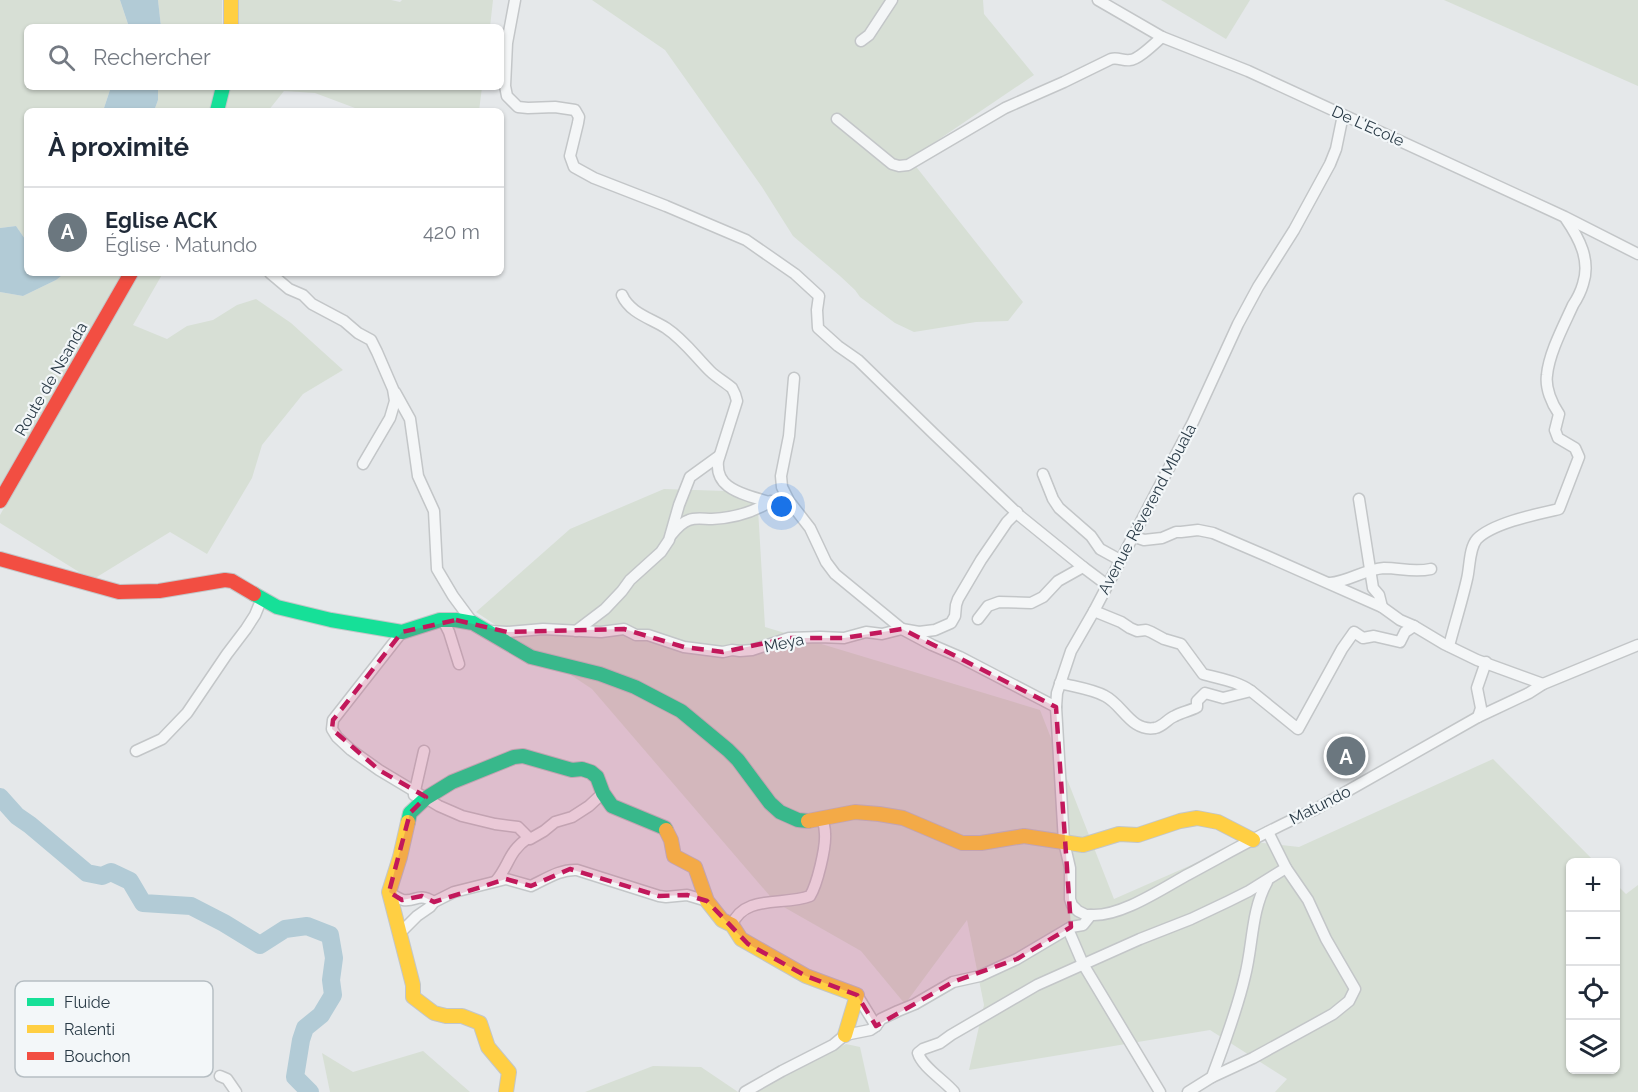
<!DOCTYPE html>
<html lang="fr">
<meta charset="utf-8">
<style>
:root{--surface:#fff;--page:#f2f2f3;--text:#1f2937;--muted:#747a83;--line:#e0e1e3;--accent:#6b777f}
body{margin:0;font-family:Raleway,sans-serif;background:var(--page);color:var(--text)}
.controls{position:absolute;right:18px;bottom:18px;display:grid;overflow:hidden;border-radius:9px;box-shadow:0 2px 4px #0004}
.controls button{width:54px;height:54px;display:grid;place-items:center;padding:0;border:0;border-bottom:2px solid var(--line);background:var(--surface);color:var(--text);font:30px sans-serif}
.you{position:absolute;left:782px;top:507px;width:21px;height:21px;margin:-15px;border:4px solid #fff;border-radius:50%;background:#1a73e8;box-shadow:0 0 0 9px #1a73e833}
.badge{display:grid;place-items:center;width:39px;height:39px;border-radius:50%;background:var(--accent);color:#fff;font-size:20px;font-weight:700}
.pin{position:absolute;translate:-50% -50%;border:3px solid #fff;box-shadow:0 2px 6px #0006}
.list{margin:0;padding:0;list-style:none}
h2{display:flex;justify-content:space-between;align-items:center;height:78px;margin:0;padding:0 24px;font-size:26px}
h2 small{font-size:20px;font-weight:400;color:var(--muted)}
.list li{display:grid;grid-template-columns:39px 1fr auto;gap:18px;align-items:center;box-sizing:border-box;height:90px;padding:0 24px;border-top:2px solid var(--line)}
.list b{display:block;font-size:22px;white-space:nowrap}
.list p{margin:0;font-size:20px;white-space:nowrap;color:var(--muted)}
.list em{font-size:20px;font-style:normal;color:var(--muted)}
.icon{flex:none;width:33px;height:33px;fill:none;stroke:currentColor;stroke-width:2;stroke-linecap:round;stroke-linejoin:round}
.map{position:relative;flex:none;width:1638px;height:1092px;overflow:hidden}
.search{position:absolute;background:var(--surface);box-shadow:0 2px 4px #0004;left:24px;top:24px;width:480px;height:66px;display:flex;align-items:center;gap:15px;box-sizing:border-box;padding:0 21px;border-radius:9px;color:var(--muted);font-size:22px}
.panel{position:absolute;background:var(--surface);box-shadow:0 2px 4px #0004;left:24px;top:108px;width:480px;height:168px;border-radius:9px}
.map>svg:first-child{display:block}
.green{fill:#d7dfd5}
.water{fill:#b2cbd6}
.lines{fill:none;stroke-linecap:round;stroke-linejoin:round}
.river{stroke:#b2cbd6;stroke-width:18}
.street-casing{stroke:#c3c6c8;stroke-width:13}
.fast-casing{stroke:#c3c6c8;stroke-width:16}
.slow-casing{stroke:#c3c6c8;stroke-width:16}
.jam-casing{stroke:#c3c6c8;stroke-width:16}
.street{stroke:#f4f6f7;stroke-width:10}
.fast{stroke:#16e098;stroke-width:14}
.slow{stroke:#ffcf43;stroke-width:14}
.jam{stroke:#f24e42;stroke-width:14}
.marked{fill:#c2185b;fill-opacity:0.2;stroke:#c2185b;stroke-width:4.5;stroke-dasharray:12 8;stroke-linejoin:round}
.labels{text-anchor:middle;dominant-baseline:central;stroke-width:4.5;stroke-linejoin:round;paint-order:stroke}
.street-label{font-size:16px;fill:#293a46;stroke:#f3f7f9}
.key{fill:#f3f7f9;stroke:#b6bec3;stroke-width:1.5}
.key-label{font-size:16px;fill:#293a46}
</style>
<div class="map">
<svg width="1638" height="1092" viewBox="0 0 1638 1092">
<rect width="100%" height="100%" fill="#e5e8ea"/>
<!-- green -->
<g class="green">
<polygon points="0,0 120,0 129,27 27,27 27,87 111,87 103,111 27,111 27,242 16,226 0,228"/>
<polygon points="158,0 222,0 222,27 161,27"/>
<polygon points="238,0 391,0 400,2 402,0 493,0 490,27 237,27"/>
<polygon points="592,0 983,0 984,14 1034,75 910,159 1023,302 1008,321 976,322 914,332 895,323 860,297 855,290 840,276 793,236 762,187 665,50"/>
<polygon points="1161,0 1250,0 1226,39"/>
<polygon points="1444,0 1638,0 1638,86"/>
<polygon points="158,87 215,87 209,111 154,111 158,100"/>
<polygon points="230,87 482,87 479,111 363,111 315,93 284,91 268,111 223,111"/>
<polygon points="65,273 125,273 0,485 0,292 23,296 56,280"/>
<polygon points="139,273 163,273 133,325 167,339 187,326 213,320 237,305 256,299 291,323 343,370 303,394 262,445 252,478 207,554 170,532 92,580 0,523 0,515 94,348"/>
<polygon points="664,489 757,492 765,627 1040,710 1114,899 1246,841 1299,847 1493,759 1595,862 1570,862 1570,1070 1616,1070 1616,884 1626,894 1638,885 1638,1092 1275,1092 1287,1079 1210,1030 969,1070 984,1005 967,920 905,1004 861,951 775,902 592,689 476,612 570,529"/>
<polygon points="846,1044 860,1047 870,1092 755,1092"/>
<polygon points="423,1051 470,1092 330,1092 322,1053 353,1072"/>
<polygon points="653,1066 701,1067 738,1092 585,1092"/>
</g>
<!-- water -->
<g class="water">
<polygon points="120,0 158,0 161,27 129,27"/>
<polygon points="111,87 158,87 158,100 154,111 103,111"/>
<polygon points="16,226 27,242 27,273 65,273 56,280 23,296 0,292 0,228"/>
</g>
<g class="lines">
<!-- river -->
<polyline class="river" points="0,797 17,816 30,825 87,873 102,876 111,872 130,881 143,903 191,906 224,923 260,945 285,929 307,926 330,935 334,958 331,980 333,995 321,1015 305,1028 301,1040 295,1077 310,1092"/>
<defs>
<g id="street">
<polyline points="515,0 507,43 505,86 507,96 518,107 528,108 555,107 575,110 579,117 578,123 570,156 574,167 594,178 666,206 746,240 795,274 819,296 817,310 818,328 838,346 858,360 934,434 1020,516 1083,567 1107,585"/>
<polyline points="1098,0 1162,37 1248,71 1565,217 1638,254"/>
<polyline points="861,41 869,35 892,0"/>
<path d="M837,119L892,164L899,166L908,165L1005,108L1064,82L1111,59C1118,57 1123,61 1130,60C1138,60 1155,43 1162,37"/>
<polyline points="270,273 289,289 303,295 312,304 344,321 358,333 371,340 377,352 393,389 395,401 390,418 363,464"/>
<path d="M622,295C630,313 650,318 666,328C684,340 695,356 710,371C716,377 725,382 732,388C735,393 736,396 737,401L718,461C717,471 720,480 728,486C744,498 776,502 795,510"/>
<polyline points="794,378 789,436 781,476 782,487 789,501 810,528 826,562 835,574 902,629 932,645 960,657 1056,707"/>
<polyline points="395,392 410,419 418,476 434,511 437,569 453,596 473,623"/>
<polyline points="1043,474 1053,499 1059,508 1091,536 1100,549 1120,560"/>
<polyline points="1359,499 1373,588 1379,595 1382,607"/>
<path d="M671,535C676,529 682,522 689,520C696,517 704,519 712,519C732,518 754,512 771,501"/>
<polyline points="1132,536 1144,540 1162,538 1176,532 1181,532 1198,530 1213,533 1269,557 1382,607 1400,620 1414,626"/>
<path d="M1330,583C1348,582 1365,569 1384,568C1401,568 1413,573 1431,569"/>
<path d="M1094,611L1121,622L1130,628L1137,631L1146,630L1151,632L1164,639L1181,644L1203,674C1220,679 1237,681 1251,691"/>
<polyline points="978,619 988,606 999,602 1031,603 1043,597 1058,581 1083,567"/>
<polyline points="443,620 449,632 459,664"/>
<polyline points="490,631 507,632 543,629 601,632 624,629 636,635 648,635 684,647 723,652 732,650 740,651 752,650 789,638 820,637 844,638 866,632 882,634 902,629 919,632 935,630 951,623 955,616 956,605 958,599 981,560 1007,522 1017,512"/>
<polyline points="576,631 605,609 622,591 630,580 661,552 669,540 679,505 690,477 719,456"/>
<polyline points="402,632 333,720 332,729 337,737 351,750 379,770 439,806 462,816 495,824 518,827 530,839 544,831 555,822 572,817 589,806 603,793"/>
<path d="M1449,646C1455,623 1462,601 1467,579C1470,567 1469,548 1477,539C1493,523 1537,514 1559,509L1579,457L1575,448L1558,438L1555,430L1559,414C1552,404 1545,388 1547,375C1549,353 1564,325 1573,305C1577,299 1581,291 1583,284C1591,260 1579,238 1566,219"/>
<path d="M1060,683C1075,687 1092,689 1105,696C1123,705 1131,732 1155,728C1164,726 1167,719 1175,716C1182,712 1190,711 1197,707V701L1205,693L1223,698L1251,691L1298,729L1342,649L1354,632L1363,638L1374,636L1400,642L1405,632L1414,626L1444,644L1477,660L1543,684"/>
<polyline points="1478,717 1481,708 1477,688 1486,662"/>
<polyline points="136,751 162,739 187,713 227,654 246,629 255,615 262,598"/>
<polyline points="414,795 424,751"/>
<path d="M496,881C510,864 508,852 528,838"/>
<path d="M389,892C393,895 399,899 403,900C417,902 417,892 434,902"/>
<polyline points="1091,915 1086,915 1078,911 1072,905 1070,899 1070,868 1064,842 1056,707 1057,693 1071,651 1094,611 1193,422 1238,324 1258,287 1294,230 1330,164 1336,149 1343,115"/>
<path d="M732,925C744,894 784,906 810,896C817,885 826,848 825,834C825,829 824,824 822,820"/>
<polyline points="1068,929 1083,964 1160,1092"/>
<path d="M399,934L417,916L430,907L434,902L454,892L506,879L531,886C546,879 560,869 577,870L659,896L666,897L687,895L707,901"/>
<polyline points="857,995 876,1026"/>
<polyline points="220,1076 227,1079 236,1092"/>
<path d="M1212,1077C1224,1044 1237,1011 1245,976C1253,945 1251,911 1267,882"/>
<path d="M745,1092L782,1071L833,1045L845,1035L870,1030L876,1026L881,1019L898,1011L915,1004L953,982L980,976L1017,959L1071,927L1083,925L1091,915C1121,917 1163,888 1189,874C1230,852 1271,828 1314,810L1478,717L1529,693L1543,684L1638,645"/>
<path d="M954,1092C944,1080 922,1067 918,1053L923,1049L940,1043L951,1035L1037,985L1140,939L1191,919L1229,901L1249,891L1286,868L1268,832"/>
<polyline points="1188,1092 1212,1077 1253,1058 1333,1014 1349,1001 1355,989 1326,939 1308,900 1286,868"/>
</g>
<g id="fast">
<polyline points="217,111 223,87"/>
<polyline points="254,594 277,607 331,620 402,632 440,620 456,620 473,623 531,657 600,674 635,687 681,711 728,750 738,760 770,803 780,812 798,820 808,821"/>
<polyline points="408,822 410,813 426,798 452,782 514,757 523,756 572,770 582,769 591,772 597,777 603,793 612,806 665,828 666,830"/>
</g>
<g id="slow">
<polyline points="231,0 231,27"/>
<polyline points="808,821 855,812 879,814 903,818 962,843 981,843 1024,836 1083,845 1119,834 1138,835 1180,821 1197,818 1218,822 1253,840"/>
<polyline points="408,822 400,857 389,892 413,985 413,997 434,1013 446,1016 462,1016 480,1023 488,1047 509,1072 506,1092"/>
<polyline points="666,830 671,840 674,856 695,867 707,901 722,920 732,925 741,939 806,976 857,995 845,1035"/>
</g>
<g id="jam">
<polyline points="0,501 131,273"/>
<polyline points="0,559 119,592 159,591 225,580 232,581 254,594"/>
</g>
</defs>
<!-- street casing -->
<use href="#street" class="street-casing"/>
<!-- fast casing -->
<use href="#fast" class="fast-casing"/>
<!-- slow casing -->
<use href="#slow" class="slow-casing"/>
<!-- jam casing -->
<use href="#jam" class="jam-casing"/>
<!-- street -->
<use href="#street" class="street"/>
<!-- fast -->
<use href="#fast" class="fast"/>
<!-- slow -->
<use href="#slow" class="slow"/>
<!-- jam -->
<use href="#jam" class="jam"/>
</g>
<!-- marked area -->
<path class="marked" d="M456,620L507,632L624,629L684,647L723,652L789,638H844L902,629L1056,707L1071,927L1017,959L953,982L876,1026L857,995L806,976L748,944L707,901L687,895L659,896L570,869L531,886L506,879L434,902L422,896L402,900L389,892L410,813L426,797L379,770L332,729L333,720L402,632Z"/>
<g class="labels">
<!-- street labels -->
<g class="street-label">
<text transform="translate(1368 126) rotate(24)">De L'Ecole</text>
<text transform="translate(51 379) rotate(-60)">Route de Nsanda</text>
<text transform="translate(1147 509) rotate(-62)">Avenue Réverend Mbuala</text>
<text transform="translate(784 643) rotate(-12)">Meya</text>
<text transform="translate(1320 805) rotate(-27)">Matundo</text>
</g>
</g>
<!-- legend -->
<rect x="15" y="981" width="198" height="96" rx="9" class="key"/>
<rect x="27" y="998" width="27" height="8" fill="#16e098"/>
<rect x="27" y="1025" width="27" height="8" fill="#ffcf43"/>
<rect x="27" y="1052" width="27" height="8" fill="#f24e42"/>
<g class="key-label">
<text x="64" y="1008">Fluide</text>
<text x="64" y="1035">Ralenti</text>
<text x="64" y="1062">Bouchon</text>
</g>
</svg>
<div class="controls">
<button>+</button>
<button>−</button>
<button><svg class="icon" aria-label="locate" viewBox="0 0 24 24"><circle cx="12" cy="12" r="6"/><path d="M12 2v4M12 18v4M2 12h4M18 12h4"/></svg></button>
<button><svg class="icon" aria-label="layers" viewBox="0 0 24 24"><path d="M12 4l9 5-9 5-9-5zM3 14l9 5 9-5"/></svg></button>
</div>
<div class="you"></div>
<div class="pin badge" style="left:1346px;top:756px">A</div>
<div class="search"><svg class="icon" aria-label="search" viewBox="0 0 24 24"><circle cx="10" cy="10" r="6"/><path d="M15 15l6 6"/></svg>Rechercher</div>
<section class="panel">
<h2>À proximité<small></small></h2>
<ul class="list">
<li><span class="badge">A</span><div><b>Eglise ACK</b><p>Église · Matundo</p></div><em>420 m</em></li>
</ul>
</section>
</div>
